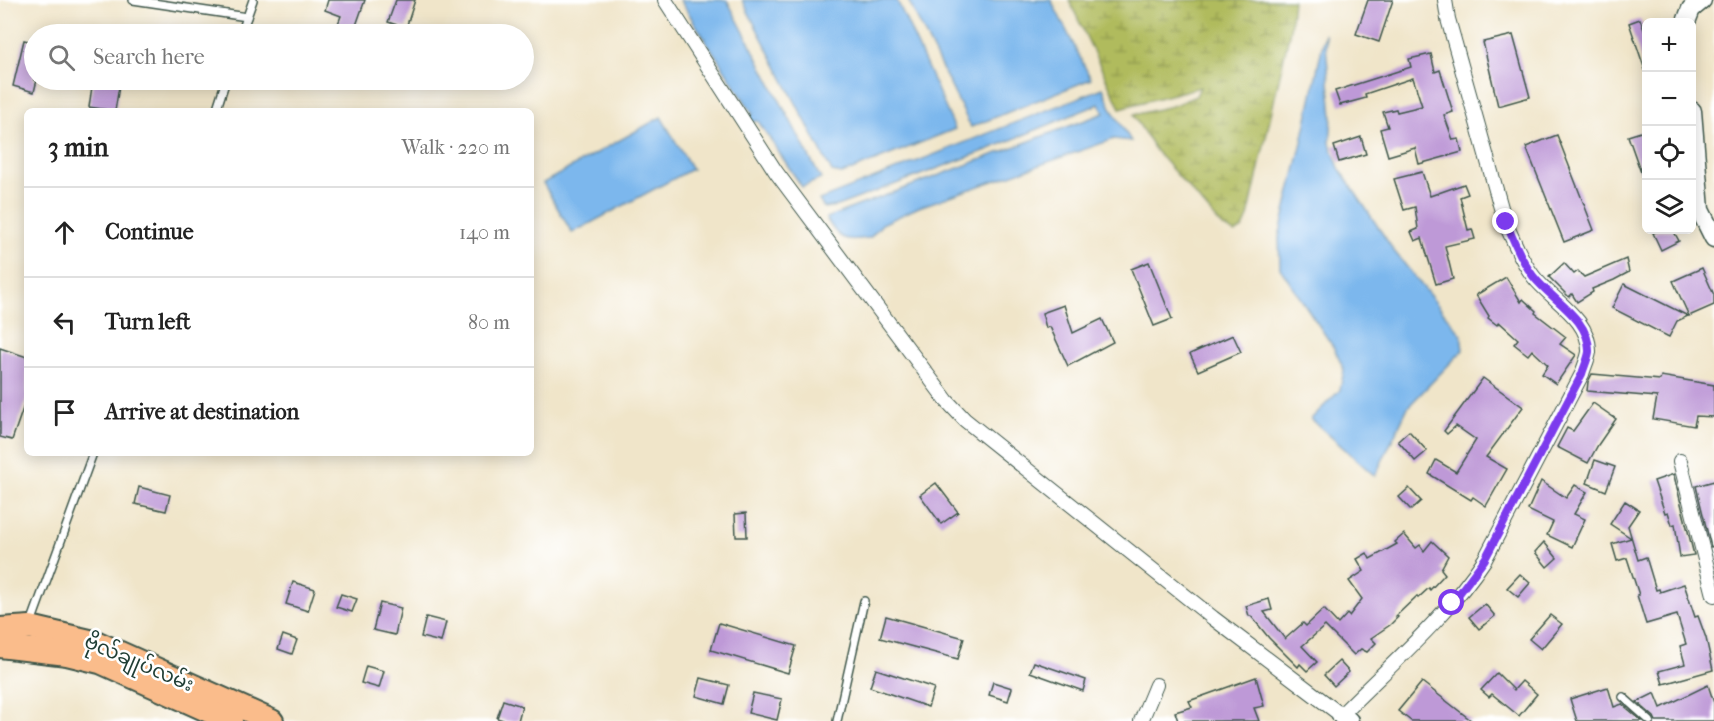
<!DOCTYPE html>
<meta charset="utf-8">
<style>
:root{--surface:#fff;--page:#f2f2f2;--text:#222;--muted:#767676;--line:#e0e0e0}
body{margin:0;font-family:"IM FELL French Canon","Noto Sans Myanmar",serif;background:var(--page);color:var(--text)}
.controls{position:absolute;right:18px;top:18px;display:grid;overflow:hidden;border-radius:9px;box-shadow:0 3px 15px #0003}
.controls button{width:54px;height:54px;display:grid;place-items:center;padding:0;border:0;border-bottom:2px solid var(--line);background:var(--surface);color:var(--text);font:30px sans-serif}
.stop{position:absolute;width:18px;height:18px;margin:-14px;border:4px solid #7c3aed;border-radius:50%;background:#fff}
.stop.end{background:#7c3aed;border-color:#fff;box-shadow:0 2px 6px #0008}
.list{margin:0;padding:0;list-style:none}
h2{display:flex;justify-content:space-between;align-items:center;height:78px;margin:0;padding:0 24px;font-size:26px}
h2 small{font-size:20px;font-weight:400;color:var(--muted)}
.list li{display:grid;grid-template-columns:39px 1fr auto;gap:18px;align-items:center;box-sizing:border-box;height:90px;padding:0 24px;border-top:2px solid var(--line)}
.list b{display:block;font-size:22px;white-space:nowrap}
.list em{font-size:20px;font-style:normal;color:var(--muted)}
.icon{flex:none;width:33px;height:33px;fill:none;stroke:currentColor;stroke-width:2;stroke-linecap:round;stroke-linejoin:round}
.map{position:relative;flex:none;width:1714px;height:721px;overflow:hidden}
.search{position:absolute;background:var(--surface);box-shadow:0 3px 15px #0003;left:24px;top:24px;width:510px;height:66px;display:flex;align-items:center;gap:15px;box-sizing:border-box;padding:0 21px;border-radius:33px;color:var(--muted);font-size:22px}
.panel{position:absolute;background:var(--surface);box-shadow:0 3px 15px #0003;left:24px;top:108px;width:510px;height:348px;border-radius:9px}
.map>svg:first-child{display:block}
.wetland{fill:url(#wetland-marsh);stroke:#687c48;stroke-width:1.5}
.water{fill:#7cb7ed;stroke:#4e7a90;stroke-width:1.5}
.building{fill:#be99d7}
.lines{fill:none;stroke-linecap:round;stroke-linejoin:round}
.service-casing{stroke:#3e564a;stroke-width:10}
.minor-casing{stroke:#3e564a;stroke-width:16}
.tertiary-casing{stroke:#3e564a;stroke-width:21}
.primary-casing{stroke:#3e564a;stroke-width:26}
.service{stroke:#fff;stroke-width:7}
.minor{stroke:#fff;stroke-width:14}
.tertiary{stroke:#fff;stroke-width:18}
.primary{stroke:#fabc8b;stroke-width:22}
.route{stroke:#7c3aed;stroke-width:8}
.labels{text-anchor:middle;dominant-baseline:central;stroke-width:5;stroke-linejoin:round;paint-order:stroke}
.street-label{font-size:20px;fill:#1f3d34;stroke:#fff}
</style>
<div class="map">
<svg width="1714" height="721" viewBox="0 0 1714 721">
<defs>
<pattern id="wetland-marsh" width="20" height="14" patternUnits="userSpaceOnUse" patternTransform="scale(1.5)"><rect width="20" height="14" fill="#b0bb5d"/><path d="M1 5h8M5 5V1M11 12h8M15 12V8" fill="none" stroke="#8f994e"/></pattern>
</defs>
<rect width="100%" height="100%" fill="#fff"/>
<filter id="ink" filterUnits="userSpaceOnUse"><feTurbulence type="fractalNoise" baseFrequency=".0167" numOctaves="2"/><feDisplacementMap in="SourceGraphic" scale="12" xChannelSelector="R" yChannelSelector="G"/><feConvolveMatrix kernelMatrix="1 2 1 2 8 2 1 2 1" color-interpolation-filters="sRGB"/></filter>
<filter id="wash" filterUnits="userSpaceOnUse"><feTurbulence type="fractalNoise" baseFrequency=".008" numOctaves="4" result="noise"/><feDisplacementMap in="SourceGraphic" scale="24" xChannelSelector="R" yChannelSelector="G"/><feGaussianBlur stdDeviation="1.35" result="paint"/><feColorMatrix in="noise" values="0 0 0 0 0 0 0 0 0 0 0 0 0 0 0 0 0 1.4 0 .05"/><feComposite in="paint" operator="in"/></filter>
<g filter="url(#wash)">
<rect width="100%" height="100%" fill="#f0e5c9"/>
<!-- wetland -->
<polygon class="wetland" points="1069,0 1293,0 1290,30 1248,217 1243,228 1235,233 1223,227 1156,151 1133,115 1172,106 1196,96 1200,87 1120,108"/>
<!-- water -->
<g class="water">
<polygon points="680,0 727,0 821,179 802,187 758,121 751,122 749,117 753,114"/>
<polygon points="742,0 897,0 955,129 842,174 832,172"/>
<polygon points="908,0 1051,0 1091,79 971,127"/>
<polygon points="1325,33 1332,117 1330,143 1339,168 1394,251 1461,334 1463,350 1408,407 1375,476 1311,419 1340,390 1344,370 1334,348 1280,268 1279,237 1302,142"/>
<path d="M1103,88L1112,110L1131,141L1114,139L919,207L882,224L870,238C843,241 840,241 826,218L1104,113L1099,104L987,150L837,206L824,208L819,200Z"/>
<polygon points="661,117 692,169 572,233 543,183"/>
</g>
<g id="blocks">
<!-- building -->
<g class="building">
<polygon points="328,0 365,0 353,34 336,29 341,16 325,10"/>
<polygon points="396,0 415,0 406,28 388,22"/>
<polygon points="1368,0 1393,0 1379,42 1356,34"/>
<polygon points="1640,19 1647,38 1647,70 1645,70 1629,23"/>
<polygon points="1513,35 1530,97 1498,106 1483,42"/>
<polygon points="24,40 34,42 34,80 37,80 34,92 13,86"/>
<polygon points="1431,54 1435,72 1440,70 1453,112 1444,115 1453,140 1459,139 1462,152 1419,164 1415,148 1388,156 1380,129 1388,127 1383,112 1396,109 1397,112 1422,106 1413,78 1365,94 1366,98 1340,105 1335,91 1411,67 1409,59"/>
<polygon points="93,80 120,80 115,111 89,107"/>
<polygon points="1647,130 1647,184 1645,184 1628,136"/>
<polygon points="1557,135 1594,230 1564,242 1526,147"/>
<polygon points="1361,137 1366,154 1339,162 1334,146"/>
<polygon points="1422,172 1430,196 1464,184 1468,194 1460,197 1468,230 1472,229 1475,239 1445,246 1453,279 1436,284 1422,238 1415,241 1411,232 1418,229 1415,207 1404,210 1394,179"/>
<polygon points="1660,230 1673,230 1679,241 1661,250 1653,233"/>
<polygon points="1626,259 1629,272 1614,280 1592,289 1593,292 1577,302 1572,294 1569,297 1549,277 1564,263 1574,274 1578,271 1584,277"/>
<polygon points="1149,262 1172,319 1154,326 1131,269"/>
<polygon points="1702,268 1714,295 1714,305 1689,316 1673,281"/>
<polygon points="1506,277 1521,302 1523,299 1536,311 1535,313 1566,337 1560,344 1576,355 1556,384 1542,374 1548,365 1532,350 1528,355 1514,344 1518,339 1499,322 1497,325 1488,318 1489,316 1476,295"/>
<polygon points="1624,284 1688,316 1677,321 1669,337 1612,308"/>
<polygon points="1064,305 1073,333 1102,319 1113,342 1068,366 1050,327 1046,328 1042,313"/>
<polygon points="1233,335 1241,352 1198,371 1190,354"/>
<polygon points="0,348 27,357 27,397 12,440 0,437"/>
<polygon points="1592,374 1660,380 1661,376 1714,385 1714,417 1696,416 1694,426 1653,419 1657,397 1587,391 1588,382"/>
<polygon points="1483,378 1523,407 1486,457 1507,469 1486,506 1473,497 1471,500 1429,474 1436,460 1456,472 1476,440 1456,426 1447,434 1444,431"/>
<polygon points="1593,403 1616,419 1598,445 1588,463 1557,447 1567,428 1573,431"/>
<polygon points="1409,431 1427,451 1415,461 1398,441"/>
<polygon points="1595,460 1615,467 1606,491 1587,483"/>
<polygon points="1674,474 1674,476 1694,555 1680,557 1675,524 1672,525 1668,512 1665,513 1654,481"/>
<polygon points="1541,481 1566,498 1575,485 1587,492 1574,514 1585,519 1572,547 1547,535 1553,522 1528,510"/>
<polygon points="1714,481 1714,546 1711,547 1696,486"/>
<polygon points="936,483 958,512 941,524 920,495"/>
<polygon points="139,487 170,495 166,511 135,504"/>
<polygon points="1409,488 1421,501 1411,510 1399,497"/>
<polygon points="1625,501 1639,510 1628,526 1638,560 1646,557 1656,590 1659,589 1660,592 1684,584 1695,617 1698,616 1706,638 1713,670 1663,684 1659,671 1685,664 1680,646 1686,644 1677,615 1646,624 1637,595 1639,595 1627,558 1617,561 1612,544 1631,538 1610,524"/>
<polygon points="746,513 747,537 736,537 735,514"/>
<polygon points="1404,534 1416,548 1420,545 1424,551 1432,541 1448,556 1441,569 1445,574 1430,590 1429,588 1418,598 1417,596 1396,616 1398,617 1390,625 1371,638 1376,643 1367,652 1361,649 1354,655 1325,626 1302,646 1317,662 1307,671 1300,664 1298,667 1269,638 1251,616 1249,616 1246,606 1269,599 1272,610 1264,612 1285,639 1303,623 1306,626 1324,609 1338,624 1347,614 1349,616 1362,599 1349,581 1364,571 1357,559 1367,553 1370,559 1397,544 1395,542"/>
<polygon points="1544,542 1557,558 1547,567 1535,552"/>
<polygon points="1520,574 1530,583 1518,597 1507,588"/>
<polygon points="293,582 315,589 308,611 286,604"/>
<polygon points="341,594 357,599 352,612 336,607"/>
<polygon points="380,603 401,608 395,635 373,630"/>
<polygon points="1485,604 1495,616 1479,629 1469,617"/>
<polygon points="1550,615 1562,624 1541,649 1529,639"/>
<polygon points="886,616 964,638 958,659 880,638"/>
<polygon points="426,617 446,622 441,642 421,637"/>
<polygon points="719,623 796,646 788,673 711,650"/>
<polygon points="283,635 297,640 292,654 278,649"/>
<polygon points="1339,661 1349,672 1334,686 1324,675"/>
<polygon points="1034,662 1086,680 1083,691 1030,672"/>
<polygon points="366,666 384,671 379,688 361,683"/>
<polygon points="876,669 934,688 928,707 870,687"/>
<polygon points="1497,673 1514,690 1522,681 1537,694 1519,716 1492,694 1489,697 1481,690"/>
<polygon points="1256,677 1264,706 1254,708 1259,721 1178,721 1175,712 1192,707 1189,701"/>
<polygon points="701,678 729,685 724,704 696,696"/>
<polygon points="993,682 1012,688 1008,701 989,695"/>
<polygon points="1422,682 1472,721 1411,721 1398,711"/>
<polygon points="1708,685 1714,703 1714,721 1656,721 1654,717 1637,702 1655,693 1661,708"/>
<polygon points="1608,687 1614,707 1622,704 1642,721 1577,721 1570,699"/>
<polygon points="753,693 782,699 777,720 748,713"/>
<polygon points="503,700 522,706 518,721 506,721 497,718"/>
</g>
</g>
</g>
<g filter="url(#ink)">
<use href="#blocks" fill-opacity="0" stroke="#3e564a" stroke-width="1.5"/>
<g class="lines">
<defs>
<g id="service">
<polyline points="133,0 247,17"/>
<polyline points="241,34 253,0"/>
<polyline points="216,111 226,80"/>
<polyline points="31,623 93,453"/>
<polyline points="1623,697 1650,721"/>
<polyline points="837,721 864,601"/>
</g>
<g id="minor">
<path d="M665,0L776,172L947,401L965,420L1213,618L1341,715C1390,665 1446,618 1485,559L1582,374C1584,367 1588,359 1589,352C1590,318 1551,300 1533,276C1521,260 1513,240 1505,222L1448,19L1445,0"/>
<polyline points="1680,461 1714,595"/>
<polyline points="1141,721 1156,685"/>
</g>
<g id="tertiary">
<polyline points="1686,22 1691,9 1702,0"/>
<polyline points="1692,111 1700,210 1714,238"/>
<polyline points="1341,715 1349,721"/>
</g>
<g id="primary">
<polyline points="0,629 30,627 98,643 272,721"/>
<polyline points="0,646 67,654 100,662 231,721"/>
</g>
</defs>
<!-- service casing -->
<use href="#service" class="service-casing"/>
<!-- minor casing -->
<use href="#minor" class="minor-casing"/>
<!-- tertiary casing -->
<use href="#tertiary" class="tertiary-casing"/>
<!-- primary casing -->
<use href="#primary" class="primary-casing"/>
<!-- service -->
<use href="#service" class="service"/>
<!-- minor -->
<use href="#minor" class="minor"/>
<!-- tertiary -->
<use href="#tertiary" class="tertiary"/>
<!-- primary -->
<use href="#primary" class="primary"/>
</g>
</g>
<g class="lines" filter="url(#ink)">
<!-- route -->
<path class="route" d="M1452,603L1485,559L1582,374C1584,367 1588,359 1589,352C1590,318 1551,300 1533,276C1521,260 1513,240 1506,222"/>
</g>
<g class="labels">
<!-- street labels -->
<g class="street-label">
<text transform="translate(139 663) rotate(23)">ဗိုလ်ချုပ်လမ်း</text>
</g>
</g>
</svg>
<div class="controls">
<button>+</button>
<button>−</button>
<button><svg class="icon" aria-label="locate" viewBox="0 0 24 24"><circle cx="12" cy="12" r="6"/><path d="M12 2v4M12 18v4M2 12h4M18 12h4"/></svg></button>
<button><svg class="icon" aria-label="layers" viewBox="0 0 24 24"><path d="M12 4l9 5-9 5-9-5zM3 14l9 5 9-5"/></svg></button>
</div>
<div class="stop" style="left:1452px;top:603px"></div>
<div class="stop end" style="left:1506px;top:222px"></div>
<div class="search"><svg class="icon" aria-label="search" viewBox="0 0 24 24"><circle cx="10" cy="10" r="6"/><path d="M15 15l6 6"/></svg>Search here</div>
<section class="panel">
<h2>3 min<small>Walk · 220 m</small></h2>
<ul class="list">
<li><svg class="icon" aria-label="ahead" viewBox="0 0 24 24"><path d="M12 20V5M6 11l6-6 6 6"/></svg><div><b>Continue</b></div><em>140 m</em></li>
<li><svg class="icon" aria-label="left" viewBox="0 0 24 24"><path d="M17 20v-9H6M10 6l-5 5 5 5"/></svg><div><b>Turn left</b></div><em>80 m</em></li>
<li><svg class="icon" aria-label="arrive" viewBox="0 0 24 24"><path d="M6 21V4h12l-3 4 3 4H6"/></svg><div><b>Arrive at destination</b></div></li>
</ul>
</section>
</div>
